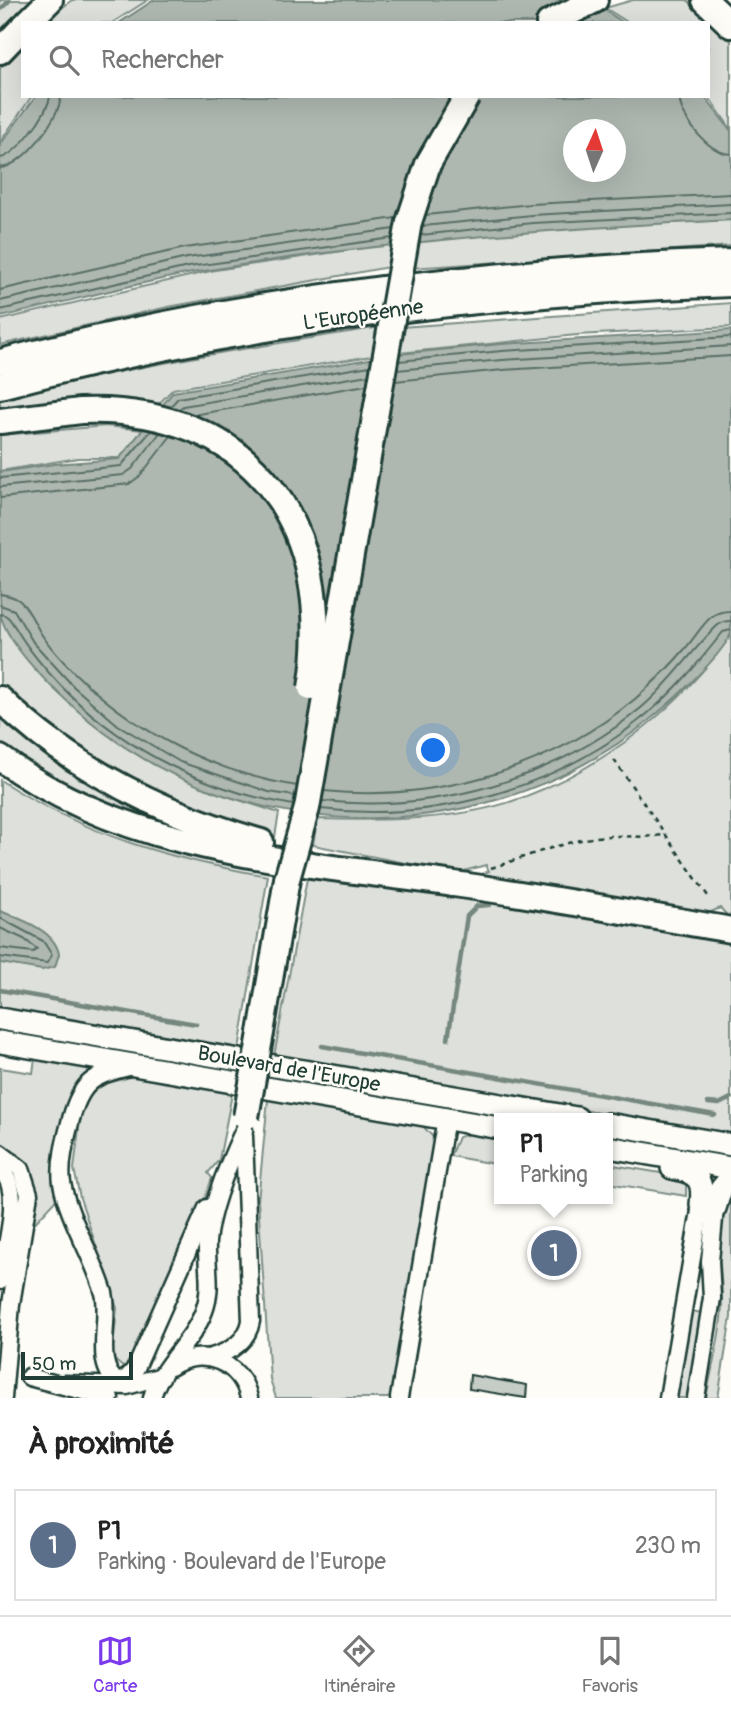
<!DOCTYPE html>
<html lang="fr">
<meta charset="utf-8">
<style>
:root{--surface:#fff;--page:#f6f6f6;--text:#222;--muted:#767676;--line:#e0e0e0;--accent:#7c3aed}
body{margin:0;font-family:Pangolin,sans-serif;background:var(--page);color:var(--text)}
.compass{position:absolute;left:563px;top:119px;width:63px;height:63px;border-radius:50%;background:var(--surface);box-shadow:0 7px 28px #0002;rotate:3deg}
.scale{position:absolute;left:21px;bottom:18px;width:112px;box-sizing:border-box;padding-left:7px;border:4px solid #1f3d34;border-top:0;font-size:19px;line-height:24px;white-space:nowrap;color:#1f3d34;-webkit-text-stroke:5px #fdfcf7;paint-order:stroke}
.you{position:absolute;left:434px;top:751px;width:24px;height:24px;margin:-18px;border:5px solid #fff;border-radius:50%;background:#1a73e8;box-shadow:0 0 0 10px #1a73e833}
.badge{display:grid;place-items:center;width:46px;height:46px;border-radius:50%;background:var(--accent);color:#fff;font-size:23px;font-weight:700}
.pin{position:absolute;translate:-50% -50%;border:4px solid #fff;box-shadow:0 2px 7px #0006}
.popup{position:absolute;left:494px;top:1113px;width:119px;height:91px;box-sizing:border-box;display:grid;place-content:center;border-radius:0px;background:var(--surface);filter:drop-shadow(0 2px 5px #0005);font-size:23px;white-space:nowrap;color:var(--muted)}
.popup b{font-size:26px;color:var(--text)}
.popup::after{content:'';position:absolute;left:50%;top:100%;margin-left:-14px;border:14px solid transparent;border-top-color:var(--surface)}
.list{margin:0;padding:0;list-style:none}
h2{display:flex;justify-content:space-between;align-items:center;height:91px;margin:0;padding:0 28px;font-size:30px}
h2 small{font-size:23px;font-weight:400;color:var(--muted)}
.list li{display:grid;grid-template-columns:46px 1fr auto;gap:21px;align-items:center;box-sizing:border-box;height:112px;margin:0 14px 14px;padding:0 14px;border:2px solid var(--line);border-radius:0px}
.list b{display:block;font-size:26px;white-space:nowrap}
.list p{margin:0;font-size:23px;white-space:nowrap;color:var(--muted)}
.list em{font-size:23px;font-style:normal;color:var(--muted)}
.icon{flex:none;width:38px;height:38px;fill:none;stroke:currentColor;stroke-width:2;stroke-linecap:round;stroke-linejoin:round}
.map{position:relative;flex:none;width:731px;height:1398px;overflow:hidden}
.search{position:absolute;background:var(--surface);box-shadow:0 7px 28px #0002;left:21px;right:21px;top:21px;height:77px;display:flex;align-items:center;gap:18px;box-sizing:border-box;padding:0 24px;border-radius:0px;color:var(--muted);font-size:26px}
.sheet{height:217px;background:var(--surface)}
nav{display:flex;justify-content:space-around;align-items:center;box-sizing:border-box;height:98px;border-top:2px solid var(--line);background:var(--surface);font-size:19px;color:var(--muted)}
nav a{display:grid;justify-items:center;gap:4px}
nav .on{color:var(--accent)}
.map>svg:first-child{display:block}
.green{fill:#dde0db;stroke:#7e8e88;stroke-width:2}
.water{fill:#aeb8b1;stroke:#75877f;stroke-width:2;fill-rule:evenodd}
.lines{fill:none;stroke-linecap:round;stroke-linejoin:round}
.shore{stroke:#586e66;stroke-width:2}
.stream{stroke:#75877f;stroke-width:4.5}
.building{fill:#c6cdc7;stroke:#1f3d34;stroke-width:2}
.minor-casing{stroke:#1f3d34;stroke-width:21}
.major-casing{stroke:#1f3d34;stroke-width:26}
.highway-casing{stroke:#1f3d34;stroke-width:30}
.path{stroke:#1f3d34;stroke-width:2.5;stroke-dasharray:5 5;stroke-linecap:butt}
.minor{stroke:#fdfcf7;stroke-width:16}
.major{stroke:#fdfcf7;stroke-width:21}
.highway{stroke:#fdfcf7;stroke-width:24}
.highway-bridge-casing{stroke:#1f3d34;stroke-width:30;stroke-linecap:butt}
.highway-bridge{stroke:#fdfcf7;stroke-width:24}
.labels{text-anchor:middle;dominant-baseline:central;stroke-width:5;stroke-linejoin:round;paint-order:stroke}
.street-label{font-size:21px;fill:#1f3d34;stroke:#fdfcf7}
</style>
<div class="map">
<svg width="731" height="1398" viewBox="0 0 731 1398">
<rect width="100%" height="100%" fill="#fdfcf7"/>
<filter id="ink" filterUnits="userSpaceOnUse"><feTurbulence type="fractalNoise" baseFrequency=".0143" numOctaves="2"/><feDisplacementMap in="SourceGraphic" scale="14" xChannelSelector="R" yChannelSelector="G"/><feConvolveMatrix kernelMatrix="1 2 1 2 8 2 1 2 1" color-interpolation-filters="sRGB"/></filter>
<g filter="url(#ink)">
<!-- green -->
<g class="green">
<polygon points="0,0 38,0 0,36"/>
<polygon points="72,0 148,0 112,23 43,23"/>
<polygon points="633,0 687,0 712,18 731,41 731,129 708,96 708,23 629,23 605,8"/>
<polygon points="23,43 23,96 32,96 0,142 0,68"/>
<polygon points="731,220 731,246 411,268 416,241 519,230"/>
<polygon points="396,243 389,267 168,307 0,345 0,320 215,270"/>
<polygon points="731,303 731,327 577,335 399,353 401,327"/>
<path d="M381,327L377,355L173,389L156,407L0,411V400C124,366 254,347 381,327Z"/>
<polygon points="106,426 143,430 124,458 78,458 0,471 0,435"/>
<polygon points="0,617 50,685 95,723 212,791 279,813 275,837 160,797 98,763 0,687"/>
<path d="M731,633V919L720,908L711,912V916L484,880L482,874L489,871L486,865L457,873L313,845L317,819C383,821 461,821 524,797C605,766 683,706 731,633Z"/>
<polygon points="0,715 64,769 136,809 137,819 61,787 0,749"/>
<path d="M0,780C85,835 169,859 268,876L239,1049L0,1012Z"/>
<polygon points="308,873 731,940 731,1136 274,1056"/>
<path d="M35,1058L100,1069L79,1080L68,1103L57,1176L59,1192L55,1201L30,1228C28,1195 35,1161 0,1147V1068L33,1073Z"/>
<polygon points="137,1075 232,1094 219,1160 208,1173 212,1178 205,1198 132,1362 125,1369 112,1358 117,1308 80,1198 74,1169 82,1104 98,1086"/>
<polygon points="268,1099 421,1124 434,1138 390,1398 276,1398 270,1379 258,1201"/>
<polygon points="474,1133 500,1137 500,1165 450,1156 458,1137"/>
<polygon points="608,1164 678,1176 686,1180 686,1196 608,1183"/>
<path d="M731,1189V1317L718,1398H706C712,1366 723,1328 722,1296C721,1261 712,1221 731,1189Z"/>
<polygon points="692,1311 702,1313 688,1398 676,1398"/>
</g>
<!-- water -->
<g class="water">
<polygon points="154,0 589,0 624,23 119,23"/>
<path d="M36,96H704L731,131V220C550,229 370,242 192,273C127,285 64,303 0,317V145ZM574,130H616V172H574Z"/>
<path d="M731,330C731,407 731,484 731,561C731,579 731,617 731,633C724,653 677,697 660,711C501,851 246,855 85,717C57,693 12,652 1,617C0,606 0,589 0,577C0,542 0,507 0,472L54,464L119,459L173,392L399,354L501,344Z"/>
<path d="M0,911C20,919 55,930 59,954L55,967L42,970L0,963Z"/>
</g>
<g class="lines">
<!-- shore -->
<g class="shore">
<path d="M679,96C680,118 708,153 731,154"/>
<path d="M0,158C16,156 49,112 50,96"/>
<path d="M0,168C23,167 60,118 61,96"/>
<polyline points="426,215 531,204 731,194"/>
<polyline points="423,226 532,215 731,204"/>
<polyline points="421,235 533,223 731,213"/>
<polyline points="0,290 185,248 396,218"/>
<polyline points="0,301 187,258 394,229"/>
<polyline points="0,310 188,267 392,238"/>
<polyline points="399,361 502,351 731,337"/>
<polyline points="397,370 502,360 731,346"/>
<polyline points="395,381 503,370 731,356"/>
<polyline points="169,408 178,398 370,366"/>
<polyline points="178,410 183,406 368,375"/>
<polyline points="193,415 366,385"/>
<polyline points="0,478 121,466 150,432"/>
<polyline points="0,487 123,475 132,469 159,434"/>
<polyline points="0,498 129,484 140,476 170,437"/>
<path d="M0,594C7,595 14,596 20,601C29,609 34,622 40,632C51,649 68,667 83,681C143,736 216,773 297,786"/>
<polyline points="0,605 14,610 33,642 74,687 118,725 180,762 269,792 295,796"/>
<path d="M0,614C9,615 10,620 15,627C29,651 48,673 68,693C129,753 209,791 293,805"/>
<path d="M324,791C434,802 549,770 635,699C652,684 669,668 684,650C693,640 701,626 711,617C717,612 724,611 731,611"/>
<path d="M322,801C435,813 553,780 641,708C672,682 689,653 717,626C721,622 725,621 731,621"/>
<path d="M321,809C435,823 558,788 647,714C676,690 699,662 723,632L731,630"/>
<polyline points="0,918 43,941 52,955 47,963 0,957"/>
<polyline points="0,928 24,939 37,949 33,952 0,948"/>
</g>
<!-- stream -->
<g class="stream">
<polyline points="0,10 10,0"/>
<polyline points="0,990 196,1024"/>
<polyline points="448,1039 467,916 477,906 489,905"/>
<polyline points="322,1046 715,1115"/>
<polyline points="708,1103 719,1104 731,1098"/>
</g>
</g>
<!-- building -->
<polygon class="building" points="470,1375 527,1385 526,1398 469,1389"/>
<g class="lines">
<defs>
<g id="minor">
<polyline points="0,1153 21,1169 29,1194 11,1304 3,1398"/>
<path d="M0,1170C25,1189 4,1253 0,1281"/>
<path d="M208,1358C228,1353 247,1343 251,1321L244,1136"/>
<path d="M171,1367C202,1346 241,1362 249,1398"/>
<polyline points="29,1377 110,1398"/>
<path d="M119,1383C92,1367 111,1320 104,1293C93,1255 69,1221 62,1183C59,1163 66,1138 71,1119C81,1082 93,1075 129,1067"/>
<polyline points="64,1384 127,1386 162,1376"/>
<polyline points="109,1387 127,1378 136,1368 207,1208"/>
<path d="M152,1398C159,1367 192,1343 204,1311C213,1287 206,1267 207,1242C210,1207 229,1162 244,1130"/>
<polyline points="399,1398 446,1118"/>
<polyline points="668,1398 701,1205"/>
<polyline points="696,1398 712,1298 710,1261 715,1208"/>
</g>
<g id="major">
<polyline points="0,1019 577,1118"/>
<polyline points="0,1042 500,1128"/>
<polyline points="608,1124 731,1145"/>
<polyline points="608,1147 731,1168"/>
<path d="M672,1168C698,1173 704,1179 701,1205"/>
<polyline points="715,1208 721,1189 731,1177"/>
</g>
<g id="highway">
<polyline points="705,0 731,25"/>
<polyline points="27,23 50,0"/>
<polyline points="549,23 595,0"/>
<polyline points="0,51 23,27"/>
<path d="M0,362C239,299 484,270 731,262"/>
<path d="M0,386C238,322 485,293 731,284"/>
<polyline points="0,421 81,411"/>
<path d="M0,699C73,770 164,814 261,842"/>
<path d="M0,758C130,854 300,862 454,884C547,897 639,914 731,930"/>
<polyline points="261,1033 287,879"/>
</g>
</defs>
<!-- minor casing -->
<use href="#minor" class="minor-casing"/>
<!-- major casing -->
<use href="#major" class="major-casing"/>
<!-- highway casing -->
<use href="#highway" class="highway-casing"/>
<!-- path -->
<g class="path">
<polyline points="614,760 710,899"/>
<path d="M491,868C526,857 562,842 597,837C620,834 641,839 663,835"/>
</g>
<!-- minor -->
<use href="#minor" class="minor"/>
<!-- major -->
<use href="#major" class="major"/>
<!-- highway -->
<use href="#highway" class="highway"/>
<defs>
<g id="highway-bridge">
<path d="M81,411C252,405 337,526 311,688"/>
<polyline points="287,879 307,808 409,222 428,164 467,96"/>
<polyline points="246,1117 261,1033"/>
</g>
</defs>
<!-- highway-bridge casing -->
<use href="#highway-bridge" class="highway-bridge-casing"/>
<!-- highway-bridge -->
<use href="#highway-bridge" class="highway-bridge"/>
</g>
</g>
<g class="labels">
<!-- street labels -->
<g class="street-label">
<text transform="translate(363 315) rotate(-8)">L'Européenne</text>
<text transform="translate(289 1069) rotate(10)">Boulevard de l'Europe</text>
</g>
</g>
</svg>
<svg class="compass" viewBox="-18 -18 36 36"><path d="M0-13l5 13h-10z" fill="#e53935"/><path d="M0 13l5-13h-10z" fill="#767676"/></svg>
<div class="scale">50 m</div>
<div class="you"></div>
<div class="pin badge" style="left:554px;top:1253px;background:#5c6f8a">1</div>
<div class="popup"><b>P1</b>Parking</div>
<div class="search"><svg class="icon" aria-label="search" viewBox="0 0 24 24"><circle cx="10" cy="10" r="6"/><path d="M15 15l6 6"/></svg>Rechercher</div>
</div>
<section class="sheet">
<h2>À proximité<small></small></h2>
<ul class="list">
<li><span class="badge" style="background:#5c6f8a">1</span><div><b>P1</b><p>Parking · Boulevard de l'Europe</p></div><em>230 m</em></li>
</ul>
</section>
<nav>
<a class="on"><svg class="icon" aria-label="map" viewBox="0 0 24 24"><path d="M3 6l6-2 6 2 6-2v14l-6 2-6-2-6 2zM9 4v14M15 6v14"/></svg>Carte</a>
<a><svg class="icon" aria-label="directions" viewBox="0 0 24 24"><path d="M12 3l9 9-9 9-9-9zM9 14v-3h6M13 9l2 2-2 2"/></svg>Itinéraire</a>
<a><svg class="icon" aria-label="saved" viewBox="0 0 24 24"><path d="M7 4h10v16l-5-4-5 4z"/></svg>Favoris</a>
</nav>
